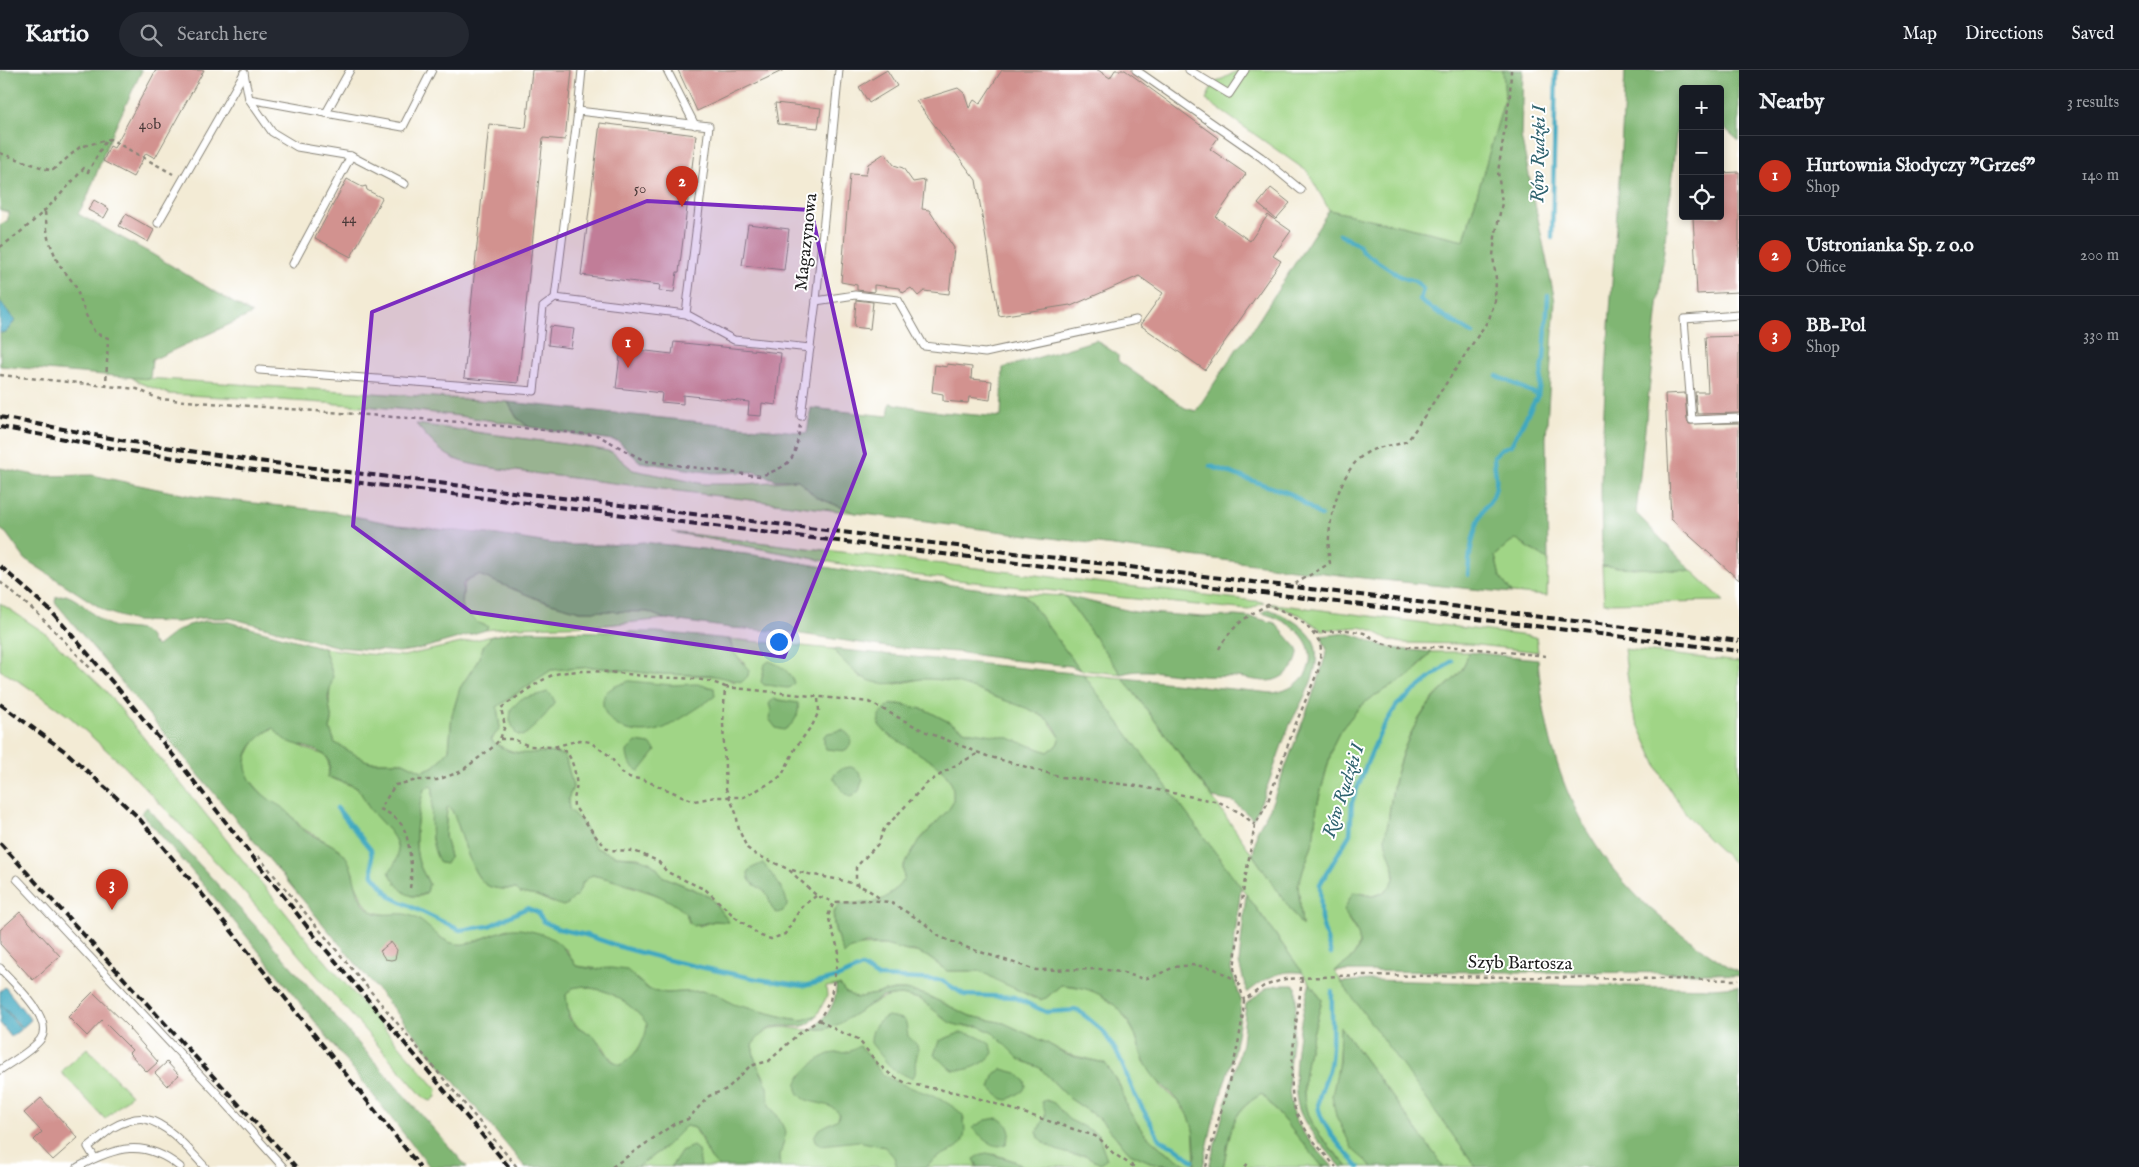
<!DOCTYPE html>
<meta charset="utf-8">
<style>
:root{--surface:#171b24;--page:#242831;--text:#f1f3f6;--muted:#9ea1a6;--line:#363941;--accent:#c8321e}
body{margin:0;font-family:"IM FELL English",serif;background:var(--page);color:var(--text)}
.controls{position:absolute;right:15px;top:15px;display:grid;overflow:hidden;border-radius:5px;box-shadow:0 2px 8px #0003}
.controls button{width:45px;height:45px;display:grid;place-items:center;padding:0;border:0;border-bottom:1px solid var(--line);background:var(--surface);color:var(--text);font:25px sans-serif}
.you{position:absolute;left:778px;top:571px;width:18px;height:18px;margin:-12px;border:4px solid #fff;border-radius:50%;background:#1a73e8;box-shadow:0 0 0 8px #1a73e833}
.badge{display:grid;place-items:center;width:32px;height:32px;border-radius:50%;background:var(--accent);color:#fff;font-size:16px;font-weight:700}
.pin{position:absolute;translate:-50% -41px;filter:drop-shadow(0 1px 2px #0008)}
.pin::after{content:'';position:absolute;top:26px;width:18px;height:15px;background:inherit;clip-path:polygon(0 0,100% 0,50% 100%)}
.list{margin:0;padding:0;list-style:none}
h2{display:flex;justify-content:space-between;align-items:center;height:65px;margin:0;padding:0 20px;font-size:21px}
h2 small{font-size:16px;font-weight:400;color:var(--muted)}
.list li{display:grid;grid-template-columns:32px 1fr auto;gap:15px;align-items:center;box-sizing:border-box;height:80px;padding:0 20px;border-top:1px solid var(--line)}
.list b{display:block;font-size:19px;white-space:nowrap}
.list p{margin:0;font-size:16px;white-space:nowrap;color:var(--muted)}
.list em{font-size:16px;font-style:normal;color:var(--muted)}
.icon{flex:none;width:28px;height:28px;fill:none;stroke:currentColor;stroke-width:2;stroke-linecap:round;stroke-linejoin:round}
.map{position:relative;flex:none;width:1739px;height:1097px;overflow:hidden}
header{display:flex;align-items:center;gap:30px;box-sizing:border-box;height:70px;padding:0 25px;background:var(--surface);border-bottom:1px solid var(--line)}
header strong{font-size:24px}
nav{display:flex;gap:28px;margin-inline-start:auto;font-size:18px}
.search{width:350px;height:45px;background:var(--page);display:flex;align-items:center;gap:12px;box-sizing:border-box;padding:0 18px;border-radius:28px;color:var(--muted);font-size:19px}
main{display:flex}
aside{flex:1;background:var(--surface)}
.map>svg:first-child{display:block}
.green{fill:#a0d586;stroke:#5e7851}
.forest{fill:#80b673;stroke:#4e6948;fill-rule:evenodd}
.water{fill:#40a8c0;stroke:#2e626e}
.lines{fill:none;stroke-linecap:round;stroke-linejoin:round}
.stream{stroke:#40a8c0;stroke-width:4.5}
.building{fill:#d2928f}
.service-casing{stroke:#888478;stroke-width:9}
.path{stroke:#888478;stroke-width:2.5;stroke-dasharray:4 4;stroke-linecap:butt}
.service{stroke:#fff;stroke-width:7}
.rail{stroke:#1c1c1c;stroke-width:4;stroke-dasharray:8 4;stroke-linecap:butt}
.marked{fill:#7b2cbf;fill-opacity:0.2;stroke:#7b2cbf;stroke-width:4;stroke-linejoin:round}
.labels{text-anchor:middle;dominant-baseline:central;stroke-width:4;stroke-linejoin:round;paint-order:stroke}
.number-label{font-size:15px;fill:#4a3a39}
.street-label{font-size:18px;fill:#1c1c1c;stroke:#fff}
.water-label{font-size:19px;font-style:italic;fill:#2e626e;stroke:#fff}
</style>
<header>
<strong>Kartio</strong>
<div class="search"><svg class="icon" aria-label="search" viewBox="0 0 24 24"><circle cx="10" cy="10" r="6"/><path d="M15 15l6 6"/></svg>Search here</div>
<nav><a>Map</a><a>Directions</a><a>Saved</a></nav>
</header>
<main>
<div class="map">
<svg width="1739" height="1097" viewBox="0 0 1739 1097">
<rect width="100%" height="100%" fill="#fff"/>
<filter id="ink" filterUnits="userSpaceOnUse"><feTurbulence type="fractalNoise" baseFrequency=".02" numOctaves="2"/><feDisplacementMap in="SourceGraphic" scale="10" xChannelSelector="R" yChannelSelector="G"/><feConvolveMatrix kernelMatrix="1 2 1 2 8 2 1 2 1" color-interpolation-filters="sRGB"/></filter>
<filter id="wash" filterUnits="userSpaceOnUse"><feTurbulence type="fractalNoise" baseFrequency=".0096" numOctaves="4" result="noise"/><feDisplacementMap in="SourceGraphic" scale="20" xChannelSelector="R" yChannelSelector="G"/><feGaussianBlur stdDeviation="1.12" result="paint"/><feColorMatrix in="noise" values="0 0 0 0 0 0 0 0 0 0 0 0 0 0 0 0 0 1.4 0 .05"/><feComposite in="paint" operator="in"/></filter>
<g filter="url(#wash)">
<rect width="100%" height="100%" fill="#f3ebd5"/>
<!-- green -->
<g class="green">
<polygon points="1239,0 1503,0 1505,28 1464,170 1329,140 1308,102 1206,30 1213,14"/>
<path d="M131,307L508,332L517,348L529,357C411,335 289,331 169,324L140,313Z"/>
<path d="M416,354L593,378L612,382L633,400L704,414H745L798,410L816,427L856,443L500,399C454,392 447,391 416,354Z"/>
<polygon points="672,462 1264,532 1249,540 1063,522 878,501"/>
<polygon points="1515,469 1548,490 1547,526 1512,523 1500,507 1495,486"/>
<polygon points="1602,496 1692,501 1724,531 1604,533"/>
<path d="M479,505L540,530L580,541L634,540L648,542L665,549L605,555L512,557L486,560L487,556C479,554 468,548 463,541C461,536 463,529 463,524C464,511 466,509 479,505Z"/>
<polygon points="1024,524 1065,526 1121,604 1080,600"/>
<polygon points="0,533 45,563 105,620 314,878 437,1019 436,1027 431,1031 425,1029 234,811 124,696 70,647 25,615 0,600"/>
<polygon points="1267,533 1536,567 1538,582 1469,574 1402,573 1390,570 1369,559 1359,557 1322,560 1300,545"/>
<polygon points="492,566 484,575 477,592 460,618 452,645 449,680 435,696 422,701 403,692 371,692 365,690 335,673 330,659 332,651 329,635 331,599 324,578 366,584 404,586"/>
<path d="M729,569L833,579L860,607L896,614L926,608L946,610L974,617L1034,641L1048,650L1060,667L1057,675L1048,682L1019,672L966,661L926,640L898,634L890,635L887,664C909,675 975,708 948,741C936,755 921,764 913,781C910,786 904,792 903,798C903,801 904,806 904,809C881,839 874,832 839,834C826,847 839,870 844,884L849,880L858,876L885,875L907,881L922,883L947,901H981L1033,928H1046L1061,915L1086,918L1096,922L1119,938L1134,962L1143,990L1162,1017L1179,1032L1193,1054L1195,1097H1191L1162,1079L1143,1062L1127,1038L1120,1016L1105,993L1067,984L1047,973L1004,953L970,946L926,925L906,920H895L856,928L845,922L840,915L826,917L827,926L817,945L803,950L788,948L733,934L716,924L701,921L666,923L648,919L641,913L600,899L576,896L566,879L508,859L464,875L450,873L397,844L387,845L371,841L364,832L354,811L353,803L332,775L302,758L290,744L265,727L249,709L245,697L247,686L257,667L274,658C284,664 294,673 304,678C324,687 331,679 328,707L355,717L362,724L368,736L394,766L399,782L396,793L411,826H421L427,822L429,814C426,807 421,800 419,793C412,770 418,741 424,719L431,715L433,719L432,771L450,787L445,766L447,738L450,737C462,757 468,801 485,814C493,820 506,819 516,819L520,823L537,826L553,833L578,824L583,812L592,805L609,809L675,831L686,844L689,853L699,856L715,851L729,852L717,837L698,821L662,806L657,798L649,792L638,787L616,786L596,778L582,753L569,740L568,729L573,717L565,686C539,685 512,687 491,670L500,658L497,637L551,600L593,597L655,604L722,606L734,612L745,593L735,584Z"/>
<polygon points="1624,579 1739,592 1739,798 1707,768 1685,742 1662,707 1632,641"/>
<path d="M1431,582H1468C1465,606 1446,613 1432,630C1412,655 1399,685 1393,717C1391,730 1388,745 1388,759C1388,766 1387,775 1389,782C1393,795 1400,809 1386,820C1377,827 1371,826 1361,822L1348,849L1359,866C1360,884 1348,893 1334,901L1476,1097H1444L1341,957L1335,1037C1337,1056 1358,1085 1373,1097H1348C1335,1082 1321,1068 1311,1052C1293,1019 1314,964 1322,930L1266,851L1083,604L1123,608L1219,737L1302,855L1298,815L1313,772L1317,736L1333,675L1340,661L1358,639L1369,629L1401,611L1421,595Z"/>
<path d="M584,916C592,919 600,919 607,922C620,927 640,943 648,954C646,971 635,987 620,995C605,987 608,980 599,972C579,954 567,958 566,925L572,917Z"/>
<path d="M901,925L920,929L936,940L941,947L961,956H979L993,963L1019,989L1040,998L1069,1028L1100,1049L1130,1083L1150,1092L1176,1097H1023L1015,1091L993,1084L975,1095L978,1097H780L779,1089L781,1080L779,1048L769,1035L765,1009L755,990L752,975C776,942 796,967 825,958C855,950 869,927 901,925Z"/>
<polygon points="87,978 131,1025 105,1049 61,1002"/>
<path d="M1262,1024L1322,1096L1325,1097H1223C1231,1063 1229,1042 1262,1024Z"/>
<polygon points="686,1056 695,1058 711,1089 720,1097 637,1097 665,1077"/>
</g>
<!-- forest -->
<g class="forest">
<polygon points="0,0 142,0 109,71 87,128 78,144 152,184 252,244 152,290 150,309 0,296 0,263 6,262 15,251 0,231 0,155 8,150 8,142 0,140"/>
<polygon points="1503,0 1523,0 1521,66 1555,231 1546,368 1548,490 1515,469 1495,486 1500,507 1512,523 1363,508 856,443 816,427 798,410 776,410 754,402 713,403 640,392 618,371 529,357 517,348 508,332 807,363 811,338 888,346 890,333 940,342 1001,347 1003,298 1096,270 1118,285 1118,291 1185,338 1196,341 1238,277 1247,268 1329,140 1464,170 1505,28"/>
<path d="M1625,0H1739V71L1720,54V19L1681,20L1636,443L1692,501L1602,496C1602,458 1600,420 1602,382C1607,255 1620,128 1625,0Z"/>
<polygon points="0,398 40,406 92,405 191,426 334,442 398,455 498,465 548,473 569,475 610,475 643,472 754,485 878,506 1024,524 1080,600 1071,596 1011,590 957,582 886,577 788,562 731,558 665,549 648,542 580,541 540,530 479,505 468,509 463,514 462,534 464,541 478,553 488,556 486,560 420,579 399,582 339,577 231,548 201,548 178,552 134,551 107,542 25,489 6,463 0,459"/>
<path d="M66,525C84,531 93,549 112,556C127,561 148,554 152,573L157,576L175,562L189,555L205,551H225L324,578L333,606L328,628L332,651L330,659L335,673L365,690L371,692H403L422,701L435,696L449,680L452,645L460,618L477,592L484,575L492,566L516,561L657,562L729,569L735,584L749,600L748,606L742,612L710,605L655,604L593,597L551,600L497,637L500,658L491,670C520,695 539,675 565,686L573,717L568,729L569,739L582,753L596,778L616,786L638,788L649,792L657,798L662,806L710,827L729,852L715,851L693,856C688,852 689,848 685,843C666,823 619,811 592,805L583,812L578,824L568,834L563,836L537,826L520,823L516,819C506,819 493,820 485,814C468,801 462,757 450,737L447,738L445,766L450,787L446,794L440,793C427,771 432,744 433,719L431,715L424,719C418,741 412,770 419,793C421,800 426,807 429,814L427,822C409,834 397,817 389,802C412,774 385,759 369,738C364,731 363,724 357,718C349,713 337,710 328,707C329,702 330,695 329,691C325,678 295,677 284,669C280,667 277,661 273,658C242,675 235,702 265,726C271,732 280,735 287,741C293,746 296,753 301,758C313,768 329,771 341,781C358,796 351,827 371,841C383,848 397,841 409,845C424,849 434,866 449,872C459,876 466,874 475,871C486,868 496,862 507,860C514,858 523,859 530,861C555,866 562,874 576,896L593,899L611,898L627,900L648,919L666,923L701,921L716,924L733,934L788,948L803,950L817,945C805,964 791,953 774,957C764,960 758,968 752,975L755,990L768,1017L769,1035L779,1048L786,1063L779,1089L780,1097H720C705,1088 706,1071 695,1058L686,1056L665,1077L637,1097H525L55,532L56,527ZM584,916C592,919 600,919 607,922C620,927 640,943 647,954C646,971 635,987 620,995L611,990L595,967L576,956L569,948L566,925L572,918Z"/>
<path d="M1065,526L1135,542L1204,547L1236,546L1256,548L1275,553L1298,579C1299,593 1288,606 1274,610C1262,613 1249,608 1236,607C1221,606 1205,607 1190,605C1166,604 1144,597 1121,604Z"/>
<path d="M1269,539C1286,546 1314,559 1316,580C1320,606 1298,636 1288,659C1276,689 1268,720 1253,749L1234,732L1213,728L1123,608L1272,623C1294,621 1316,603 1309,579C1304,560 1279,547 1261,543Z"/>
<path d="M1347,563C1359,566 1369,571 1380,575C1397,580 1414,580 1431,582L1411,605L1369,629L1358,639L1340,661L1333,675L1317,736L1313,772L1298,815L1302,856L1253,785L1257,761L1270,738L1318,611L1327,580L1321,566Z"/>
<path d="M833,579L1083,604L1241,817L1231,899L1241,930L1240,949L1233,986L1214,1047L1203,1097H1195C1195,1066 1196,1046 1171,1023C1162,1015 1154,1009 1148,998C1141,987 1139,974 1134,962C1120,932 1094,916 1061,915L1046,928L1040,930L998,911L981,901H947L928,887L914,881H907L885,875L866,874L849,880L844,885C839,870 827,847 839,834C872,832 882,838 904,809L903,797L917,773L949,739L953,731V720L951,712L939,696L887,664L879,655V645L890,635L898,634L910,636L926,640L966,661L1006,667L1048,682L1057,675L1060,667C1057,661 1053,653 1047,649C1030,637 1009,633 990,625C970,617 950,609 928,609C911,608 896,616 878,613C858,609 846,594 833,579Z"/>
<path d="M1468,582L1538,589C1545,681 1572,761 1639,828C1669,857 1704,881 1739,903V906L1718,903L1334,901C1348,893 1367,879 1356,860C1352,853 1347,848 1344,840L1353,822C1360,822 1364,825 1371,826C1376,826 1381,824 1385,821C1406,804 1386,787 1385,768C1385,764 1387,758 1388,753C1390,737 1392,721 1396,705C1403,677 1415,651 1433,630C1447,612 1465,607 1468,582Z"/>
<path d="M769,591C779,594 792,603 794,613L789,618C780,618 774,615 764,615L761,612L765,594Z"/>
<path d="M629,611L671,615L697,614L714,618L715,626C706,633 668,658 659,660C639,665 611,661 604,639C602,634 603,628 605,624C610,617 621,614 629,611Z"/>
<path d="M548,622C551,625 554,627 554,632C553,639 533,658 527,663L522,666L516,664L510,651L511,639L521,629Z"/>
<path d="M773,629L798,633C800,645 794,654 784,660L776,658L769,649L771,640L769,634Z"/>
<path d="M842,660C852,665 854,672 846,681L826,679L824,673V666L828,663Z"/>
<path d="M636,672L650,674L656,681L640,701C631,699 627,690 627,681Z"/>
<path d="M851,697L857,700L863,709L859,721L851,727L843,722L833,707C837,699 843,698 851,697Z"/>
<path d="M147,737L260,861L467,1097H430C335,978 243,856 141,743Z"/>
<path d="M763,793C772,806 787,820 787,836L783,841L777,843C768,838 772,829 765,822C757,814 748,816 748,802L752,798Z"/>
<path d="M1246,824L1303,903C1281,898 1263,910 1247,923L1239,893Z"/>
<polygon points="1369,910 1712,918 1739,916 1739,1097 1476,1097 1341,912"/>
<path d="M1310,913L1322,930C1314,964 1293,1019 1311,1052C1320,1068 1335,1083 1348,1097H1341C1327,1080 1308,1062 1300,1042C1288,1012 1301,944 1310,913Z"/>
<path d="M836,915H840L845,922L856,928L895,920H906L926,925L970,946L1004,953L1047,973L1067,985L1105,993L1120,1016L1127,1038L1143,1062L1162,1079L1191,1097H1176L1150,1092L1130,1083L1100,1049L1069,1028L1040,998L1019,989L993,963L979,956H961L950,953L920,929L901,925L882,927L839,954L825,959H812C826,948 837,934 836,915Z"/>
<path d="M1277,915H1293L1296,917C1299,966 1273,1021 1305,1065C1313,1076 1324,1086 1333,1097L1322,1096L1262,1024C1229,1041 1231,1063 1223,1097H1209L1242,973L1246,934L1267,918Z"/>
<path d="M888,946L903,949L906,953L908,966C919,977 919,974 916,990C914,995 917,1000 914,1006L911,1008L892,999L871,973C871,959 876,952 888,946Z"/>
<polygon points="1340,956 1444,1097 1373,1097 1353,1080 1336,1046 1332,1026 1339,992"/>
<path d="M959,963C970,962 982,968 991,975L993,983C985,995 966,1002 952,1000L934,985L939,971Z"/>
<path d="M859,976C871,983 874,1000 887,1007C912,1021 942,1024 963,1045C972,1087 946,1075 926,1097H897L894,1087L885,1077L858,1071L821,1075L815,1071L814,1067L818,1060L838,1049L839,1044C829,1028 802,1038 797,1019C793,1008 819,987 829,984C842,981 845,986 859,976Z"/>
<polygon points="1002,999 1017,1003 1025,1011 1026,1016 1023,1021 1008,1030 1002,1029 990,1018 995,1003"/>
<polygon points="1046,1030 1054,1033 1068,1049 1098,1064 1107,1089 1100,1094 1085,1085 1073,1085 1056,1080 1044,1073 1039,1068 1037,1062 1046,1044 1042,1032"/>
<path d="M997,1048C1005,1050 1008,1055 1010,1063L1006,1074C993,1081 982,1066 972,1058L986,1050Z"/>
<polygon points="693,1076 698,1080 701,1097 671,1097 681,1081"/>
<polygon points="987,1083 1015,1091 1023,1097 978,1097 974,1089 982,1084"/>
</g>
<!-- water -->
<g class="water">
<polygon points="0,231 15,251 6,262 0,263"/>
<polygon points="5,917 31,950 22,958 0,933 0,921"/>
<polygon points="0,934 21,959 11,967 0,953"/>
</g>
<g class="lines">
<!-- stream -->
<g class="stream">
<polyline points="1340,164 1359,175 1362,181 1401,207 1415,211 1423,219 1420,230 1423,233 1473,264"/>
<polyline points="1552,168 1556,0"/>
<polyline points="1497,306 1538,325"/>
<polyline points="1210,396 1291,424 1321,446"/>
<path d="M1468,505C1469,485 1473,460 1483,441C1486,435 1492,430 1494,424C1499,410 1494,401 1494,386L1501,379L1511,375L1538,325L1544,288L1548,226"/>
<polyline points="337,738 371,780 373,805 391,827 460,860 489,856 527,838 537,842 544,852 559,859 586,865 624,878 676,892 757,909 804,916 839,907 862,897 878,907 941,910 965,925 1014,927 1046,942 1078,940 1103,961 1118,984 1134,1023 1160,1070 1174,1076 1193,1091"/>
<polyline points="1331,884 1321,849 1320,814 1350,764 1352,732 1367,693 1381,661 1397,635 1452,591"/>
<path d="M1332,922C1331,945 1335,983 1328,1003C1324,1015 1316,1028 1319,1040C1324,1060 1345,1082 1359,1097"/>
</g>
</g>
<g id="blocks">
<!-- building -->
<g class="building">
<polygon points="156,0 204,0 155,88 146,83 133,107 103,91 110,76 114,78"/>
<polygon points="532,0 572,0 565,70 543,68 518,313 464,308 489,54 526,58"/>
<polygon points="678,0 784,0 697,41"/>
<polygon points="887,0 897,16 869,33 859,17"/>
<polygon points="1002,0 1098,0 1110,8 1115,0 1125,0 1218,68 1210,79 1246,104 1216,147 1250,171 1268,145 1291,161 1273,186 1281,191 1205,300 1140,255 1163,223 1139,206 1071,236 1070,235 999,246 976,110 916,31 958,18 964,23 969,38 974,30 980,34"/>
<polygon points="775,33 821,38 818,58 778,54"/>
<polygon points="600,53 696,65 679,202 677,202 674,222 659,221 660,215 581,205"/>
<polygon points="885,83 894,95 903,98 913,112 925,110 922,139 929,140 954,178 949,224 924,221 918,226 911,218 903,223 899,218 874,215 874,222 857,220 857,215 841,212 850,104 866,105 868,94"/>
<polygon points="1739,102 1739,222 1697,224 1693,146 1720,146 1720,103"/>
<polygon points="347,109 362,117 366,116 367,120 382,128 351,187 315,168"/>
<polygon points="1271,118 1290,133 1276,149 1258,134"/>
<polygon points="94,130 109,139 104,148 88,140"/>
<polygon points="126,144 154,160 148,172 119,156"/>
<polygon points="748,154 789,159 784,200 742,195"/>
<polygon points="856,230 873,232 870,259 854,257"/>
<polygon points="550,256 574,259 571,278 548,275"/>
<polygon points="1739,266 1739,343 1697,344 1695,322 1708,322 1705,267"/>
<polygon points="674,272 781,283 776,335 762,333 761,346 748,345 749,332 683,325 683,334 661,332 662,323 616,318 621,278 672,284"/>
<polygon points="947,294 972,297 971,309 992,311 990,330 969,327 968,333 943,331 943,324 932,322 935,295 947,297"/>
<polygon points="1685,323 1687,350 1689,354 1739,353 1739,510 1671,449 1665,324"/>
<polygon points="20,842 60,886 33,910 0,874 0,860"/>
<polygon points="391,872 397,880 395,889 391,890 385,889 380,881"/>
<polygon points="93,922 130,958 129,959 158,992 147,1002 129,983 132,980 102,950 87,966 68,947"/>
<polygon points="167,992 179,1005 167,1016 155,1003"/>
<polygon points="41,1028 78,1068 53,1090 34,1070 42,1062 24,1043"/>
</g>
</g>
</g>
<g filter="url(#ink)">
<use href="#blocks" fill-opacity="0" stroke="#888478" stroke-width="1"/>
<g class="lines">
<defs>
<g id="service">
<polyline points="667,0 695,55"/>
<polyline points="1136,0 1261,87 1301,120"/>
<polyline points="1189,0 1229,24 1245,0"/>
<polyline points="244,3 249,29 272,62 297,77 351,86 405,114"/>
<polyline points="249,29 403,57 432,0"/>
<polyline points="578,41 582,0"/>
<polyline points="326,43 350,0"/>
<polyline points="158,153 244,3"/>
<polyline points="293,194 351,86"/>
<polyline points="816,231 855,225 898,230 924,276 985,283 1136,250"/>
<polyline points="686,244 709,56 578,41 555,228 686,244 734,270 810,278"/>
<polyline points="1739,245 1684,249 1692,350 1739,348"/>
<polyline points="259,300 534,321 543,237 555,228"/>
<polyline points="801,346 816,231 839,0"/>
<polyline points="17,809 214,1020 283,1097"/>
<path d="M0,898C13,913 56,950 40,970C30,982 13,991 0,1000"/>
<path d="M94,1087L88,1077C96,1071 104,1064 112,1058C120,1053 136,1047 145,1049C169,1054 189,1080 205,1097"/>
<path d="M78,1097C115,1077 144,1068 180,1097"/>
</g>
</defs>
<!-- service casing -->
<use href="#service" class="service-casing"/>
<!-- path -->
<g class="path">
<polyline points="0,83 52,101 80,77 110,69 173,104"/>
<polyline points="45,142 48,168 58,193 75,215 86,245 95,263 108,268 106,316"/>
<path d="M0,177C33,155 58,128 84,98L88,102L106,70"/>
<path d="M0,305L137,319L159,329L459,352L597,365L645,391L760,406C794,395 795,389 800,355"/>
<polyline points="0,512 37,543 94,602"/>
<path d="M1295,514L1330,493C1324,461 1338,396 1370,381C1383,374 1400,377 1409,369L1489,249L1495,231L1496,209L1493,186L1495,167L1502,133L1498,102L1510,25L1511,0"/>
<polyline points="1314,563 1347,560 1364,563 1381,573 1399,577 1458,577 1547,586"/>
<path d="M1219,579C1230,558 1247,545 1268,535L1290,544L1306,555L1320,572L1321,581L1318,601L1294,658L1267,734L1255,755L1244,815L1234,899L1244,930"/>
<polyline points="725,617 869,632 924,661 987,686 1062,707 1137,716 1219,732 1241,743 1255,755"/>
<polyline points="500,669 513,669 529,676 553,677 580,670 590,672 610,686 621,702 629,707 644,710 694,731 716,727 744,727 774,711 782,705 796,677 813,654 819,641 818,628"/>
<path d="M555,678C558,679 563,680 566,682C573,688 578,712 576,720C575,726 573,730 574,736L597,768L609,780L634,781L658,791L667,802L706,820L735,847L761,866L771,869L785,864L802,836L816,826"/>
<polyline points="258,786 517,1097"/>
<path d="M792,800C821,809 857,807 880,829"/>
<polyline points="859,816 856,810 856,797 878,774 884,759 926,714 952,697 979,683"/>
<path d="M410,818C413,804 410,772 404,759C399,749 390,743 380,739L395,715L418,710H437L460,702L493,677L500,669L505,656L501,638C511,631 545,606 556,604C589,597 621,604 654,607C679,609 702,606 725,617L723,654L726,719L736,743L739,760L747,778L755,784L788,799L817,826L834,832"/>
<path d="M1302,909C1298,941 1285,1014 1296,1042C1305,1063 1321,1080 1336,1097"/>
<polyline points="819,950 838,961 858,969 878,994 891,1005 906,1013 968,1025 1095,1066 1100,1069 1113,1083 1134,1097"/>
<polyline points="612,1097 674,1054 688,1049 709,1026 727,1019 750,996 769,991 797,965 819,950 830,931 839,882 828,846 834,832 867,830 890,832 923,852 938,866 968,878 1036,900 1100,899 1120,902 1144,909 1155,906 1174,897 1193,895 1213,898 1238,911"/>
<path d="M1206,1097C1219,1041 1240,988 1244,930L1264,916L1285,909L1358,905L1739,910"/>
<polyline points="1245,1097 1249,1092"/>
</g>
<!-- service -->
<use href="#service" class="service"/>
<!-- rail -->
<g class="rail">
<polyline points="0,347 120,370 249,390 1739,571"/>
<polyline points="0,357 117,379 247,399 1739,581"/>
<polyline points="0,496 51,541 121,622 182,696 316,868 509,1097"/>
<polyline points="0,634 66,682 137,746 194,814 420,1097"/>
<polyline points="0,773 296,1097"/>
</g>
</g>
</g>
<!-- marked area -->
<path class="marked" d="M647,131L811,140L865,384L784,587L471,542L353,456L372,242Z"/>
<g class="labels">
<!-- number labels -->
<g class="number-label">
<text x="150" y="54">40b</text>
<text x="640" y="118">50</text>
<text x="349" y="148">44</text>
</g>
<!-- street labels -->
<g class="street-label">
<text transform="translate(807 172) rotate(-84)">Magazynowa</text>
<text transform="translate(1520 894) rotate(1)">Szyb Bartosza</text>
</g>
<!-- water labels -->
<g class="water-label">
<text transform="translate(1539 84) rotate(-89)">Rów Rudzki I</text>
<text transform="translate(1344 721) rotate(-72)">Rów Rudzki I</text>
</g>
</g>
</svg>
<div class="controls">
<button>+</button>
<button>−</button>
<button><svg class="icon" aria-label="locate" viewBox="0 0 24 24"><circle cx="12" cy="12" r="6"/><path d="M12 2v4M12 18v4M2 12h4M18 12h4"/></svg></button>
</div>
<div class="you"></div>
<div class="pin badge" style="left:628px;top:298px">1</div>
<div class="pin badge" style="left:682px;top:137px">2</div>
<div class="pin badge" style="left:112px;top:840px">3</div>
</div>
<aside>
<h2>Nearby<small>3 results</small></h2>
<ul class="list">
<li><span class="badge">1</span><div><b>Hurtownia Słodyczy &quot;Grześ&quot;</b><p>Shop</p></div><em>140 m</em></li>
<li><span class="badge">2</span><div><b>Ustronianka Sp. z o.o</b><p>Office</p></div><em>200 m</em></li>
<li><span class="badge">3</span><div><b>BB-Pol</b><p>Shop</p></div><em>330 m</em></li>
</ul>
</aside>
</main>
